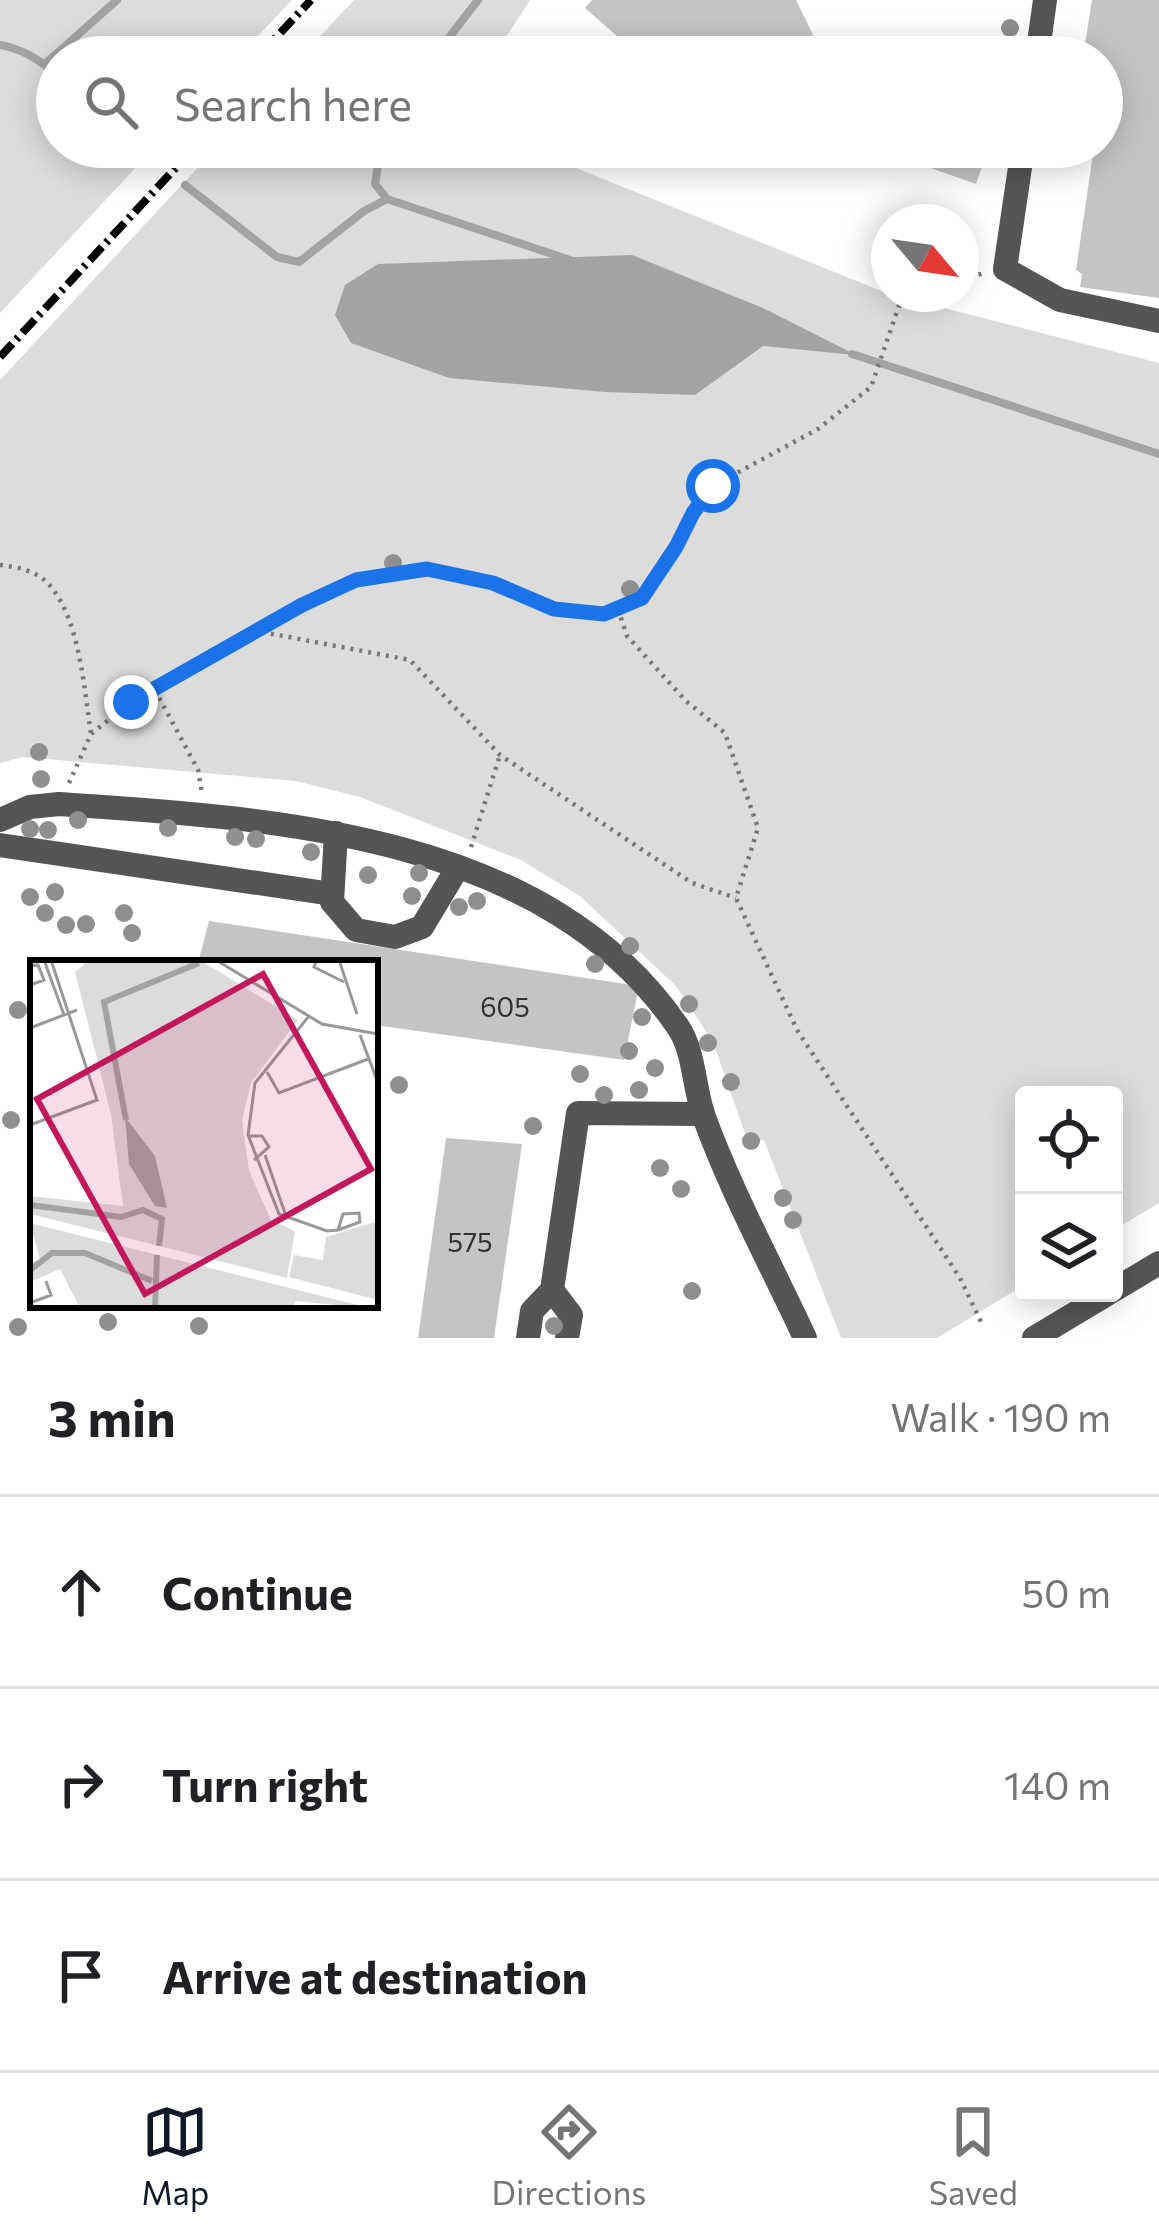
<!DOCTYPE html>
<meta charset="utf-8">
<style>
:root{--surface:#fff;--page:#f6f6f6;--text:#202124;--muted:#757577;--line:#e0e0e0;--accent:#111827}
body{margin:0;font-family:Commissioner,sans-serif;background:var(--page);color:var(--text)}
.controls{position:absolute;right:36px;bottom:36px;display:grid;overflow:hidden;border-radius:12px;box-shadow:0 6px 30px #0003}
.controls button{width:108px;height:108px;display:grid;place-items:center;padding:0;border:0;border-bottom:3px solid var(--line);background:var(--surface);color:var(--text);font:60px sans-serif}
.compass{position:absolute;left:871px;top:204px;width:108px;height:108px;border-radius:50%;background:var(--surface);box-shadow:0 6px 30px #0003;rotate:119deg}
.stop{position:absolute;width:36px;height:36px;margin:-27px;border:9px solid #1a73e8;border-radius:50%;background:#fff}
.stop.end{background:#1a73e8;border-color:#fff;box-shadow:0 3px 12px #0008}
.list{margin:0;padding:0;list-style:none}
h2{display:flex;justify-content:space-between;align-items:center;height:156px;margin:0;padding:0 48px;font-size:51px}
h2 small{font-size:39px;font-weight:400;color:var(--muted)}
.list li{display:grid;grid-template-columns:78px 1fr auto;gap:36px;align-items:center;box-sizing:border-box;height:192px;padding:0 48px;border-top:3px solid var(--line)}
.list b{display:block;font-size:45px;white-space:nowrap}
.list em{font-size:39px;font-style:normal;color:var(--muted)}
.icon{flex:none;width:66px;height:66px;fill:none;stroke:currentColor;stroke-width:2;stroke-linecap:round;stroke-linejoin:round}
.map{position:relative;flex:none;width:1159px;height:1338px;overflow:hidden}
.search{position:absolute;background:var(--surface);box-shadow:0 6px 30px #0003;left:36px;right:36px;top:36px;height:132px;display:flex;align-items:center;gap:30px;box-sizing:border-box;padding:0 42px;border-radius:66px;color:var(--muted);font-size:45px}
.sheet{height:732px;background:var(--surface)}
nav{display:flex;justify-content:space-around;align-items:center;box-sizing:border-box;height:168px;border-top:3px solid var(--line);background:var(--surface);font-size:33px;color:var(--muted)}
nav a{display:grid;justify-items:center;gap:6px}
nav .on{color:var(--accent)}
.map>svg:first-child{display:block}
.green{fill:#dcdcdc}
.water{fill:#a3a3a3}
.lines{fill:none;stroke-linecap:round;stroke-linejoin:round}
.stream{stroke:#a3a3a3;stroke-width:8}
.building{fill:#c4c4c4}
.path{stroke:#777;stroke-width:4.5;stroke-dasharray:3 6;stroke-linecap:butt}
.minor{stroke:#555;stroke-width:24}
.rail{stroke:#000;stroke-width:8;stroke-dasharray:18 6 3 6;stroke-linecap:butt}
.tree{fill:#8f8f8f}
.route{stroke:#1a73e8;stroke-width:15}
.labels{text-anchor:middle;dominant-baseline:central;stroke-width:12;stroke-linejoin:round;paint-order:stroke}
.number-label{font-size:27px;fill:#313131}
.inset-river{fill:none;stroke:#a3a3a3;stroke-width:6}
.inset-road{fill:none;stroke:#999;stroke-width:3}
.view{fill:#c2185b;fill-opacity:0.15;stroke:#c2185b;stroke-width:6}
.inset-edge{fill:none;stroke:#000;stroke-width:6}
</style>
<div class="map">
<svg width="1159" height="1338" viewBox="0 0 1159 1338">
<rect width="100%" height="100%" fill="#fff"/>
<!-- green -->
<g class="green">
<polygon points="0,0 292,0 238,57 57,57 57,147 155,147 0,313"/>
<polygon points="354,0 530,0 493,57 301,57"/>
<polygon points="217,147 524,147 889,294 1159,363 1159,1203 1114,1230 1114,1095 1024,1095 1024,1285 937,1338 841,1338 764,1140 748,1142 713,1042 676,986 580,896 521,860 360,797 296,781 23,757 0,763 0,380"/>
</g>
<!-- water -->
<polygon class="water" points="632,255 763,308 856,355 763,346 695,395 605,392 449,378 351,343 335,315 345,285 378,264"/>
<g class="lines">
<!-- stream -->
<g class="stream">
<path d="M0,45C22,49 41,60 57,76"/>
<polyline points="434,57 478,0"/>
<polyline points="45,64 117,0"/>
<polyline points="141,147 148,154"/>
<polyline points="381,147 375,184 387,199 570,260"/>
<polyline points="185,185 277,257 299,262 364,211 387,199"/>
<polyline points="852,354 1159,454"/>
</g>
</g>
<!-- building -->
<g class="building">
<polygon points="592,0 796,0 817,43 855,57 641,57 585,8"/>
<polygon points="1092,0 1159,0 1159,298 1080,287 1082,274 1076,270 1094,147 1102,147 1106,71 1102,70 1102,57 1083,57"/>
<polygon points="871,147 989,147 976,184"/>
<polygon points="209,921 639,986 624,1060 375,1025 375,963 198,963"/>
<polygon points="446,1138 522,1144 494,1338 418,1338"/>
</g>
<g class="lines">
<!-- path -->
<g class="path">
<polyline points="961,279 985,273"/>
<polyline points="932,294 952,300 954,294"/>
<path d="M0,565C18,567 39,571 51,587C80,622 84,689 91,733"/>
<polyline points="618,609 627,636 686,701 725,733 758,828 736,898 797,1030 960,1278 982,1324"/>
<polyline points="262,632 410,660 500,755 692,883 736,898"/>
<polyline points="155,690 198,770 202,793"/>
<polyline points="69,783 91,734 131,702 302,605 356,580 427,569 493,583 554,609 604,614 642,598 713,486 818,429 871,387 903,294"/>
<polyline points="471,847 500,755"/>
</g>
<!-- minor -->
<g class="minor">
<polyline points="1037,57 1045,0"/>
<polyline points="1023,147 1005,269 1060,300 1159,321"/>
<path d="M0,820L30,807L59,804C271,818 546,833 678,1027C694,1050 694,1087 703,1114C729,1187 772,1267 805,1338"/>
<polyline points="336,833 332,902 356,930 395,937 422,927 458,867"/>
<polyline points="0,845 332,894"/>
<polyline points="552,1290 571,1315 567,1338"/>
<polyline points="1114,1290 1159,1263"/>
<polyline points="528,1338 532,1311 552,1290 578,1113 703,1114"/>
<polyline points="1034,1338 1109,1293"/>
</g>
<!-- rail -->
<g class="rail">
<polyline points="258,57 311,0"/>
<polyline points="0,357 195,147"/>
</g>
</g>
<!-- trees -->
<g class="tree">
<circle cx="1010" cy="28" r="9"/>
<circle cx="393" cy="563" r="9"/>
<circle cx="630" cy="589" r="9"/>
<circle cx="135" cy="711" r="9"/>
<circle cx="39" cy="752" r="9"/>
<circle cx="41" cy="779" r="9"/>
<circle cx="78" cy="820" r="9"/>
<circle cx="168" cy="828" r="9"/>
<circle cx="30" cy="829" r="9"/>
<circle cx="48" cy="830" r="9"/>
<circle cx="235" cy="837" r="9"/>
<circle cx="256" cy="839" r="9"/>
<circle cx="311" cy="852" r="9"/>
<circle cx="419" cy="873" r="9"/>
<circle cx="368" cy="875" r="9"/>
<circle cx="55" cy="892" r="9"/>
<circle cx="412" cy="896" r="9"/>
<circle cx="30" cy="897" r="9"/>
<circle cx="477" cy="901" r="9"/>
<circle cx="459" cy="907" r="9"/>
<circle cx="45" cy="913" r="9"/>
<circle cx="124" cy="913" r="9"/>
<circle cx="86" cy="924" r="9"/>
<circle cx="66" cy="925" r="9"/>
<circle cx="132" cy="933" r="9"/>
<circle cx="630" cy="946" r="9"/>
<circle cx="595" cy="964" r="9"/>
<circle cx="689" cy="1004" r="9"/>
<circle cx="18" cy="1010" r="9"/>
<circle cx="642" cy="1017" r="9"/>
<circle cx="708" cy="1043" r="9"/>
<circle cx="629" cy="1051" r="9"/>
<circle cx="655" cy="1068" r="9"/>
<circle cx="580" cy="1074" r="9"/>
<circle cx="731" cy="1082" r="9"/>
<circle cx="399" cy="1085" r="9"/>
<circle cx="639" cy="1090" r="9"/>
<circle cx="604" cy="1095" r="9"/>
<circle cx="11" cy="1120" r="9"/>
<circle cx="533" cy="1126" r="9"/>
<circle cx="751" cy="1141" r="9"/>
<circle cx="660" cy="1168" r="9"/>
<circle cx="681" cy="1189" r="9"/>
<circle cx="783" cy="1198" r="9"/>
<circle cx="793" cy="1220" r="9"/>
<circle cx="692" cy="1291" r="9"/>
<circle cx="108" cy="1322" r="9"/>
<circle cx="199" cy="1326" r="9"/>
<circle cx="554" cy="1326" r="9"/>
<circle cx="18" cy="1327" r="9"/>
</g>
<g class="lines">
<!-- route -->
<polyline class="route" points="131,702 302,605 356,580 427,569 493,583 554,609 604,614 642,598 676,547 693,513 713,486"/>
</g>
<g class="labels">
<!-- number labels -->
<g class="number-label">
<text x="505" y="1006">605</text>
<text x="470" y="1241">575</text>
</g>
</g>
<!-- overview -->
<g transform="translate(30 960)">
<rect width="348" height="348" fill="#fff"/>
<path d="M59,0H170L268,60L221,123L212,160L219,211L241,260L265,271L257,318L0,254V236L93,246L81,154L45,12ZM348,261V340L259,317L264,295L293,300L296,277ZM0,263L340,348L265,341L263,348H50L30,309L0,322V304L10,299Z" fill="#dcdcdc"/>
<path d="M95,157L125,196L137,248L125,246L99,204Z" fill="#a3a3a3"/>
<path class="inset-river" d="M96,160L74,42L169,3M0,245L91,257L113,250L132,259L129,286M0,310L22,293H55L122,321M125,348L127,295"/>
<path class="inset-road" d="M14,0L34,55M186,0L292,64L348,74M287,0L284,7L314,22M309,0L327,54M0,6L8,5L14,20L0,25M279,56L225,123L218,175L249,254L297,271L308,270L313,254L329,253L330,262L308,270M0,68L47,50M330,75L348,123M237,112L249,133L338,99M0,165L67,140L21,0M219,176H232L239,187L224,200M235,195L257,259M0,343L21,335L16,321"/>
<path class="view" d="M233,14L341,209L115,334L7,139Z"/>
<rect width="348" height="348" class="inset-edge"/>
</g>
</svg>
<div class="controls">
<button><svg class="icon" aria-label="locate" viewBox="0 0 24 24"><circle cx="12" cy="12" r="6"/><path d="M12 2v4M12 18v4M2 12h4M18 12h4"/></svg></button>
<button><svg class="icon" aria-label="layers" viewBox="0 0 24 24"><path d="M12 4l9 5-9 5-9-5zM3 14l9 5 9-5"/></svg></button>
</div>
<svg class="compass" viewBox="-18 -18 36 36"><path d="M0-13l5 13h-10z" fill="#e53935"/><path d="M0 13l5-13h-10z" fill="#757577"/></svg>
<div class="stop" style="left:713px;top:486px"></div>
<div class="stop end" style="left:131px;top:702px"></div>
<div class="search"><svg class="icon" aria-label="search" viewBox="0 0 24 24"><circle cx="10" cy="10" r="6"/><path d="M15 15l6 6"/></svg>Search here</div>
</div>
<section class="sheet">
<h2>3 min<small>Walk · 190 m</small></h2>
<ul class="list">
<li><svg class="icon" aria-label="ahead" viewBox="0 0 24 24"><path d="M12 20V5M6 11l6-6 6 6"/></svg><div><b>Continue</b></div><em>50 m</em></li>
<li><svg class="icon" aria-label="right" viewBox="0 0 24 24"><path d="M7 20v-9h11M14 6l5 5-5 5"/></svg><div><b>Turn right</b></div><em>140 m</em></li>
<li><svg class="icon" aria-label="arrive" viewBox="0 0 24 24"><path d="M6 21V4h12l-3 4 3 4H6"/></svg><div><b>Arrive at destination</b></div></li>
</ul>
</section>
<nav>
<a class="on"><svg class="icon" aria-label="map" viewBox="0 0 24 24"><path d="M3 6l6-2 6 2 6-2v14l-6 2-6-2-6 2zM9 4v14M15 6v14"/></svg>Map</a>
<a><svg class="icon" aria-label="directions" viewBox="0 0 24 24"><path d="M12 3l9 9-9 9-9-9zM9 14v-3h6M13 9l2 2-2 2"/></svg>Directions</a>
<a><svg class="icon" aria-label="saved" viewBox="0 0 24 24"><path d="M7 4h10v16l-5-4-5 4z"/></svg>Saved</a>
</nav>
